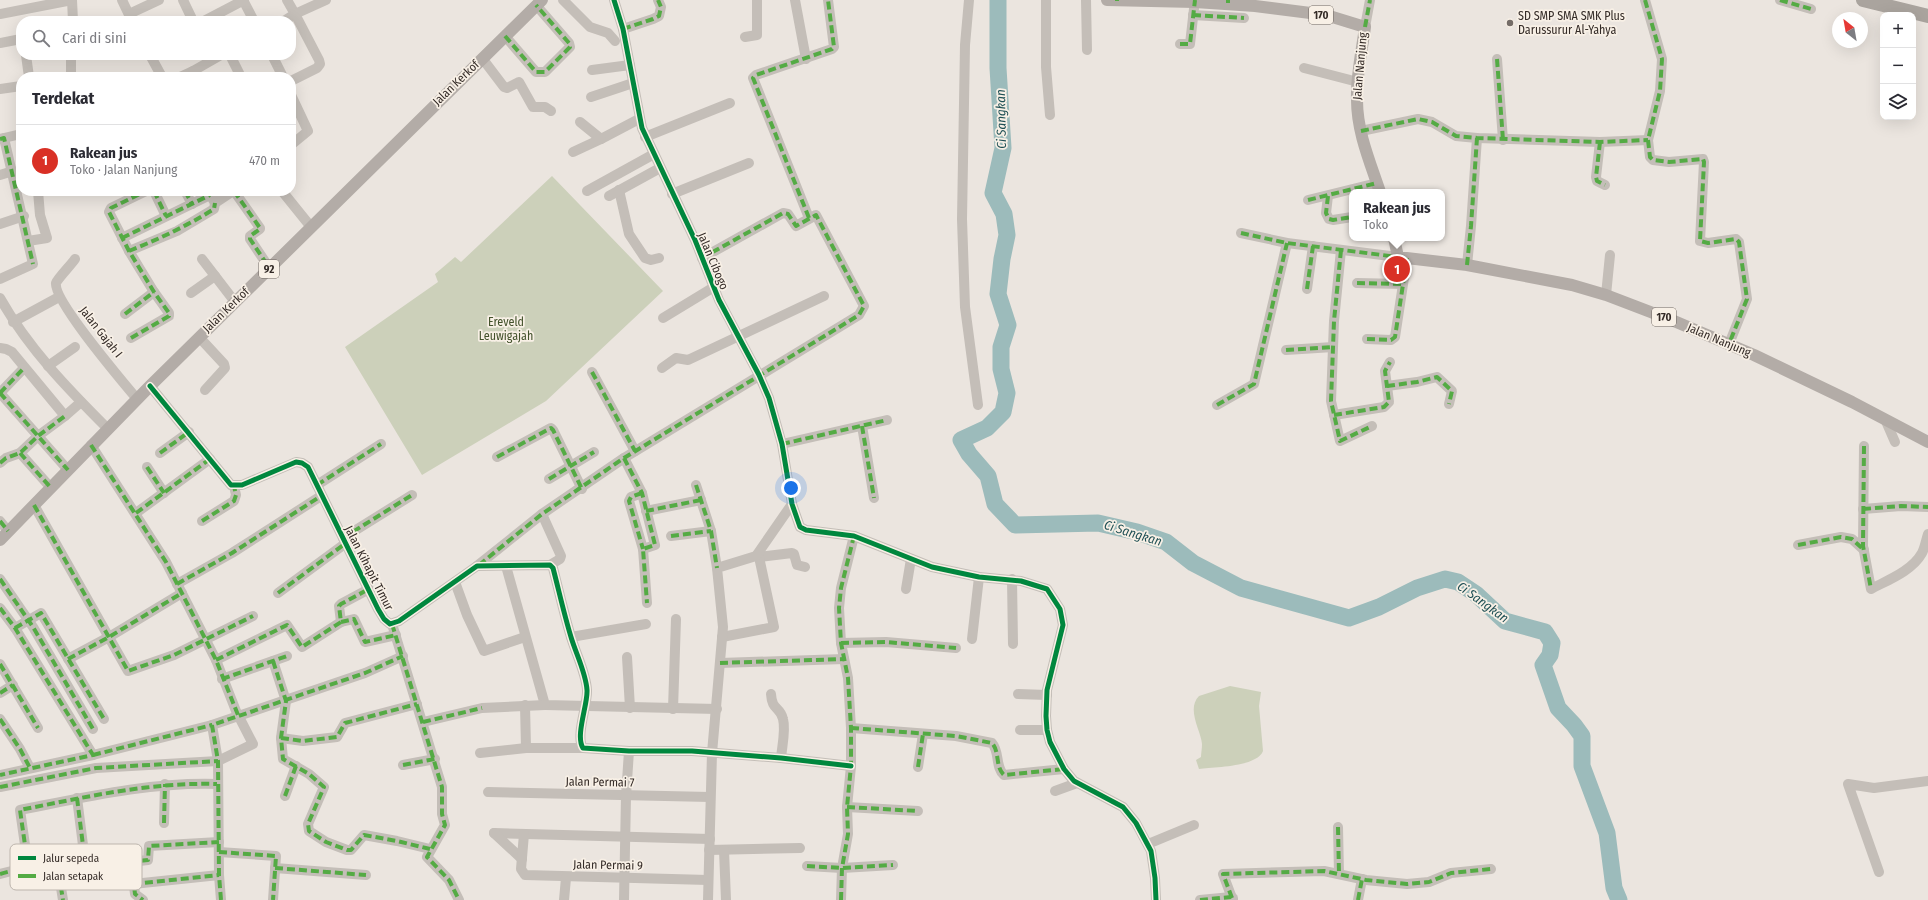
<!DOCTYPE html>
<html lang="id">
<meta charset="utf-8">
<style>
:root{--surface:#fff;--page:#f7f7f7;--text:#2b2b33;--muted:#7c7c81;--line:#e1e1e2;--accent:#d93025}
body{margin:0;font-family:"Fira Sans Condensed",sans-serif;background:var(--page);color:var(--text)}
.controls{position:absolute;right:12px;top:12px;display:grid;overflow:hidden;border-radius:8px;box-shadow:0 4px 16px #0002}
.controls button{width:36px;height:36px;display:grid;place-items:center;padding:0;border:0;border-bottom:1px solid var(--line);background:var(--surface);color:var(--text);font:20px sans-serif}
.compass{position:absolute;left:1832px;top:12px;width:36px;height:36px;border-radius:50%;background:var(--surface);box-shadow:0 4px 16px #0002;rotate:329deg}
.you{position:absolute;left:791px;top:488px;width:14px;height:14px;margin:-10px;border:3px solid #fff;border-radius:50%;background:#1a73e8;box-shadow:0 0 0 6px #1a73e833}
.badge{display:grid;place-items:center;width:26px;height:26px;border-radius:50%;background:var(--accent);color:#fff;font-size:13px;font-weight:700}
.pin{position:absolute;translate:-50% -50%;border:2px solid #fff;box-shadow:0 1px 4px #0006}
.popup{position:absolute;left:1349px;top:189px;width:96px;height:52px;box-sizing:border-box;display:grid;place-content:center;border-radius:8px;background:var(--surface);filter:drop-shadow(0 1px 3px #0005);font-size:13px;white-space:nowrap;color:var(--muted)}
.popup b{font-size:15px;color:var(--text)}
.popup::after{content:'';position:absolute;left:50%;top:100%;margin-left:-8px;border:8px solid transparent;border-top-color:var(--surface)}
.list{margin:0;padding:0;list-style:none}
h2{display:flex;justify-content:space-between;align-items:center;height:52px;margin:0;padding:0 16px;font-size:17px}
h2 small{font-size:13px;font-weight:400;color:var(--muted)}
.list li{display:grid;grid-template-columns:26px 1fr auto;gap:12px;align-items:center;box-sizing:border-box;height:72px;padding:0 16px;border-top:1px solid var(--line)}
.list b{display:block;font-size:15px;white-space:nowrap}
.list p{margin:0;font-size:13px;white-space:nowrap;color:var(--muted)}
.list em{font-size:13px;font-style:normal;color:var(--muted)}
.icon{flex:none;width:22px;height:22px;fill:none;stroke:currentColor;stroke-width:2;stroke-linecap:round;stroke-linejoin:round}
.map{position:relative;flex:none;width:1928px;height:900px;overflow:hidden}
.search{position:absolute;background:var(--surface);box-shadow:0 4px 16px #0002;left:16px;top:16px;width:280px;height:44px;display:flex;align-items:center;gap:10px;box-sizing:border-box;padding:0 14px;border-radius:16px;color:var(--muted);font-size:15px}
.panel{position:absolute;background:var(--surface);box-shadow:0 4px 16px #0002;left:16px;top:72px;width:280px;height:124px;border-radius:16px}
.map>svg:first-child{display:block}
.green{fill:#ccd0ba}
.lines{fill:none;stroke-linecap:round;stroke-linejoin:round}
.river{stroke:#9cbbbb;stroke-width:17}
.minor{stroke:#c4beb8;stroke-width:10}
.major{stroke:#b3aca7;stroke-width:12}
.highway{stroke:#aaa49e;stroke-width:14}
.quiet{stroke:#54ab44;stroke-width:4;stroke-dasharray:8 4;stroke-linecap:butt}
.cycleway-casing{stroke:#f8f0e6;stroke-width:8}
.cycleway{stroke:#00873e;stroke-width:5}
.poi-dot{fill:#746c67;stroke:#f8f0e6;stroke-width:1.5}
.labels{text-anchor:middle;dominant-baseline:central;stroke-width:3.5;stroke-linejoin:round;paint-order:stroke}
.shield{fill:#f8f0e6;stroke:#6f6660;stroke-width:1}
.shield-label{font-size:11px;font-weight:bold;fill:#342b27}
.poi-label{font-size:12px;fill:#342b27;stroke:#f8f0e6;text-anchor:start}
.street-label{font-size:12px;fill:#342b27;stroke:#f8f0e6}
.park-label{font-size:12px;fill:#43522c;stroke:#f8f0e6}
.water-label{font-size:13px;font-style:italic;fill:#1e4f54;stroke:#f8f0e6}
.key{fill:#f8f0e6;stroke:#bdb5ad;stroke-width:1}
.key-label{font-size:11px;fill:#342b27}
</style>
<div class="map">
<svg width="1928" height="900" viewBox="0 0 1928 900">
<rect width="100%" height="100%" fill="#ebe5df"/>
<!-- green -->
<g class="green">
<polygon points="552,176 663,291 546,401 422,475 345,347 438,282 435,274 455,257 461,262"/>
<path d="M1230,686L1261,692L1259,706L1263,751C1257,767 1214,767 1199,769L1196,760L1201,757C1201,753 1202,749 1202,744C1201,731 1186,709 1199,696Z"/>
</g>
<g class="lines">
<!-- river -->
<polyline class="river" points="998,0 998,68 1003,148 993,193 1004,214 1007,235 1002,259 998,294 1008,325 1001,347 1001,369 1007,393 1003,412 987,428 961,440 969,454 988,476 995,504 1015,525 1098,523 1137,532 1166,542 1193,563 1241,588 1349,618 1379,607 1417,588 1445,579 1458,582 1476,594 1505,621 1545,632 1552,643 1550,655 1543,665 1558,708 1574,725 1582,736 1582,766 1607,833 1614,888 1619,900"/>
<!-- minor -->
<g class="minor">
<polyline points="72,0 73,21"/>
<polyline points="122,0 132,21"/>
<polyline points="183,0 193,21"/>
<polyline points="243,0 254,21"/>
<polyline points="563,0 590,27 608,33 615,41"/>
<polyline points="614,0 623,29 642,128 695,240 719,300 759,375 769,398 782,444 792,504 800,527 806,530 854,536 932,567 979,577 1021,581 1047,589 1060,609 1063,625 1047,690 1046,716 1047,730 1050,742 1064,769 1074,781 1123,807 1136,823 1151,851 1155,878 1156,900"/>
<polyline points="795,0 806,59"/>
<polyline points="969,0 965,45 962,219 965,307 978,405"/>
<polyline points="1046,0 1046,67 1050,115"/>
<polyline points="1086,0 1087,50"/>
<polyline points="1645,0 1662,59 1660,91 1648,140 1650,157 1653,160 1669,162 1703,159 1704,162 1700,241 1708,243 1736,239 1739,242 1747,299 1729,344"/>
<polyline points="1780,0 1811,9"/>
<polyline points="0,14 72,0"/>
<polyline points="129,14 159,0"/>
<polyline points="1193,15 1244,18"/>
<polyline points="204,21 244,0"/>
<polyline points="284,21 295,14 287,0"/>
<polyline points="1365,27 1370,0"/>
<polyline points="623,29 653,19 659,16 661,7 658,0"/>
<polyline points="505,36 536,72 545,72 570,47 569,43 536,5"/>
<polyline points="745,37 757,35 757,0"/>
<polyline points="0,43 21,39"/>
<polyline points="1180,44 1190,44 1195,0"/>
<polyline points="26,55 29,77"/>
<polyline points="150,55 162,77"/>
<polyline points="230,55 241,77"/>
<polyline points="272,55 283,77"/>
<polyline points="482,58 504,87 507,88 519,82 533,107 545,107 551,111"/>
<polyline points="1497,59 1503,140"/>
<polyline points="1304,68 1358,82"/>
<polyline points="592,70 630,65"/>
<polyline points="71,77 71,55"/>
<polyline points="180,77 193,71"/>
<polyline points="196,77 193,71 221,55"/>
<polyline points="291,81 317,68 320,64 319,60 295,14 326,0"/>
<polyline points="0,89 21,86"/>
<polyline points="291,95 308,131 291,145"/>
<polyline points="591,97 633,83"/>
<polyline points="580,122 601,139 639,119"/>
<polyline points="1361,131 1418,119 1432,122 1456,136 1477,138 1600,142 1648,140"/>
<polyline points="645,137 730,103"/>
<polyline points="4,138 21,134"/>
<polyline points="0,139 4,138 33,264 0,279"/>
<polyline points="1600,142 1596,177 1597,181 1605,185"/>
<polyline points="573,152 601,139"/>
<polyline points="0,175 13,171"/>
<polyline points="619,190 629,234 645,258 651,260 659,258"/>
<polyline points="154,191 166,216"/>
<polyline points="185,191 192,204"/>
<polyline points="234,191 260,228 260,229 250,236 250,239 270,269"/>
<polyline points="282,191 311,227"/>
<polyline points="587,191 654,154"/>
<polyline points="672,194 749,163"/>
<polyline points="609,196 660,168"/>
<polyline points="1328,196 1326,213 1329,219 1333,220 1352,217"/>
<polyline points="1308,200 1377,183"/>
<polyline points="215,203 233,191"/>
<polyline points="809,218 753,78 756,75 832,49 834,47 828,0"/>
<polyline points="0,224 24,216"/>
<polyline points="1241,233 1287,243 1398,257"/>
<polyline points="122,238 210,195"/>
<polyline points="28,241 47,238 40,215 38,191"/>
<polyline points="1341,250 1334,321 1331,401 1340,441 1372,426"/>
<polyline points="129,251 177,231 214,209 215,203 208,191"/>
<path d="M75,259C71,265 58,278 56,283C53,300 123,382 137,399"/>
<polyline points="202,259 235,302"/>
<polyline points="1467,265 1471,226 1477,138"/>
<polyline points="1357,283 1402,284"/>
<polyline points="1307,289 1313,246"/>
<polyline points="191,293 215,276"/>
<polyline points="1606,295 1610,255"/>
<path d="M0,298C28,348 68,389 108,429"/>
<polyline points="125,314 154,292"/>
<polyline points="663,318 714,287"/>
<polyline points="13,322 59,297"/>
<polyline points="199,337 224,364 225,368 205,390"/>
<polyline points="131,338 169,316 169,313 154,292 129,251 109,212 111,208 146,191"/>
<polyline points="1367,339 1391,340 1395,337 1407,258"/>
<polyline points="0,348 6,349 12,352 65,416 81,402"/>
<polyline points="1286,350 1333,347"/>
<polyline points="48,366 75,347"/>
<polyline points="662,368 676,358 688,360 824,296"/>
<polyline points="592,372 635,451"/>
<path d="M150,386L231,485H242L296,462L302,463L308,467L378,609L384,619L390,624L399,621L477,566L550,565L553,568C559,591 564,614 571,637C576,654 586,673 587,690C588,704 575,736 583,748L629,751H692L781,758L851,766"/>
<polyline points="1387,386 1417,382 1437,377 1452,391 1449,404"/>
<polyline points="0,393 68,470"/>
<polyline points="0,393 24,368"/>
<polyline points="1217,405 1254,384 1287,243"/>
<polyline points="1334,415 1384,407 1389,402 1385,371 1390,362"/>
<polyline points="1885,419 1895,442"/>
<polyline points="862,426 874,498"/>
<polyline points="782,444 887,420"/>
<path d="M1864,446L1863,546L1871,589C1888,580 1912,571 1922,553C1925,547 1926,540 1928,534"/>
<polyline points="20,453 51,488"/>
<polyline points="160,453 189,432"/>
<polyline points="497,457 551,428 553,430 582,489"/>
<polyline points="624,458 642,493 655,545 643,549 647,603"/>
<polyline points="0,463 6,458 20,453 38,436 65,416"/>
<polyline points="147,467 164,493"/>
<polyline points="549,479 594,452"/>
<polyline points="317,485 381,444"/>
<polyline points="696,485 711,531 717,568"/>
<polyline points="642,493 631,497 629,501 643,549"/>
<polyline points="34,505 128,671 174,655 253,616"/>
<polyline points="1863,509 1901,506 1928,507"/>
<polyline points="646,511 701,500"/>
<polyline points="136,513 210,459"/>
<polyline points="542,514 561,556 560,559 550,565"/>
<polyline points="0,521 8,531"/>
<polyline points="202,521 234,501 236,495 234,486"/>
<polyline points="671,536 711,531"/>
<polyline points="343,538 412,495"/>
<polyline points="1798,545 1841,537 1852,539 1864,550"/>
<polyline points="759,557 792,553 794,554 797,565 805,567"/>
<polyline points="477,566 542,514 624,458 859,315 864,306 816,215 796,226 788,214 783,213 702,258"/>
<polyline points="506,566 545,705 717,709"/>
<polyline points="0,579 33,627 93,729"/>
<polyline points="1012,579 1013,644"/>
<polyline points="455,582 467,615 484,651 525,637"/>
<polyline points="177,584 232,553 321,496"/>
<polyline points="906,589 911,559"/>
<polyline points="278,593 346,543"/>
<polyline points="0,608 15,628 93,755 0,775"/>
<polyline points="341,622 354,619 365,642 396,635"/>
<polyline points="392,624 442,787 442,814 445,825 427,857 449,880 459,900"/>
<polyline points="15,628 41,613 104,719"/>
<polyline points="571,637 646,624"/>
<polyline points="722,637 774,627 759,557 756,556"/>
<polyline points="972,639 979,577"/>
<polyline points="841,643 886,642 956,648"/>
<polyline points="627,657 630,708"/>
<polyline points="68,659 109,637 182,593"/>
<polyline points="216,660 287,625 302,647 341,622 339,606 341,604 369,589"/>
<polyline points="273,661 286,701 281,738 283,759 309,774 324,787 308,824 309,831 326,842 347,850 351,850 364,835 397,841 430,849"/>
<polyline points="720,663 844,659"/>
<polyline points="0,664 38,728"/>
<polyline points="222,679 287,656"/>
<polyline points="0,693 13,685"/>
<path d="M771,694C772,711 780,706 783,719C786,730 782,746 781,758"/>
<polyline points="1018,694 1047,695"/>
<polyline points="525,705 526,748"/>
<polyline points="673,709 676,619"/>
<polyline points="0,719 20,749 30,768"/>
<polyline points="423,722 482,708 545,705"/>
<path d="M851,728L956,736L992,743C1000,752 995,767 1004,775L1064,769"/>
<polyline points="1020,730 1047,730"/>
<polyline points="281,738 303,741 337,737 345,723 417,704"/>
<polyline points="480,753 526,748 583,748"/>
<polyline points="93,755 212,725"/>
<polyline points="403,765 435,759"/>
<polyline points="918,767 923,734"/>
<polyline points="0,787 96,768 218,761 253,744 236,711 216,660 166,562 91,445"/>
<polyline points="1055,791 1077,783"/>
<polyline points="488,792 710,797"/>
<polyline points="285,796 296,766"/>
<polyline points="77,798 85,861"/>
<polyline points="847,807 918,811"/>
<polyline points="164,823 165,784"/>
<polyline points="1338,827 1339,874"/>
<polyline points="494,833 710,839"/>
<polyline points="494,833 522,859"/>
<polyline points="524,834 521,869 525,875 708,880"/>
<polyline points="1148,844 1194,825"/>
<polyline points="709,850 800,848"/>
<polyline points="724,850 726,900"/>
<polyline points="219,852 276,856 273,900"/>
<polyline points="57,863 63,900"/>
<path d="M28,866L20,810C86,797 150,782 217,784"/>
<polyline points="807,866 842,868 893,865"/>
<polyline points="275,868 366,875"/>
<polyline points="1879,872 1848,784 1874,788 1928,781"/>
<path d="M0,874C35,864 71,862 107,859L112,864L148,860L149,846L219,842"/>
<polyline points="133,878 135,894 143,900"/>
<polyline points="133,884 219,875"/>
<polyline points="1232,898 1223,874 1324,871 1366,880 1407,884 1429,882 1451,873 1491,869"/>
<polyline points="221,900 219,875 218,761 212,725 365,673 403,656"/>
<polyline points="564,900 566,878"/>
<polyline points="624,900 626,796 629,751"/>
<polyline points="708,900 712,753 723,627 717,568 756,556 792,504"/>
<polyline points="841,900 842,868 848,834 847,807 851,766 851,728 848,678 841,643 839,608 841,588 854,536"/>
<polyline points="1200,900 1231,897 1233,898 1233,900"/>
<polyline points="1358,900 1362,879"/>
</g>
<!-- major -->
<g class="major">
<path d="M1107,0L1195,2L1255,6L1326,15L1365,27C1362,51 1356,76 1357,100C1357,132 1370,162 1380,192"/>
<polyline points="1394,238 1398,257 1467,265 1572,285 1606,295 1674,321 1754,355 1852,402 1928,442"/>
<polyline points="0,540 150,386 542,0"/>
</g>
<!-- highway -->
<polyline class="highway" points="1863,0 1928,16"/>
<!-- quiet -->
<g class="quiet">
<polyline points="1117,0 1117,1"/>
<polyline points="1645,0 1662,59 1660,91 1648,140 1650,157 1653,160 1669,162 1703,159 1704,162 1700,241 1708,243 1736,239 1739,242 1747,299 1729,344"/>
<polyline points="1780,0 1811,9"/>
<polyline points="1228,3 1228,0"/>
<polyline points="1193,15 1244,18"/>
<polyline points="1365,27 1370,0"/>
<polyline points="623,29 653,19 659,16 661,7 658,0"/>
<polyline points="505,36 536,72 545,72 570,47 569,43 536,5"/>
<polyline points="1180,44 1190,44 1195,0"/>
<polyline points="1497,59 1503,140"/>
<polyline points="1361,131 1418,119 1432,122 1456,136 1477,138 1600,142 1648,140"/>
<polyline points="0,139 4,138 33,264"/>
<polyline points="1600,142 1596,177 1597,181 1605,185"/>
<polyline points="154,191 166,216"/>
<polyline points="185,191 192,204"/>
<polyline points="234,191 260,228 260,229 250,236 250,239 270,269"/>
<polyline points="1328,196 1326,213 1329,219 1333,220 1352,217"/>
<polyline points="1308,200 1377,183"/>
<polyline points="809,218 753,78 756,75 832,49 834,47 828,0"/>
<polyline points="1241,233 1287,243 1398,257"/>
<polyline points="122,238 210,195"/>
<polyline points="1341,250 1334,321 1331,401 1340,441 1372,426"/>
<path d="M129,251C159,239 187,226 214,209L215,203"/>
<polyline points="1467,265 1471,226 1477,138"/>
<polyline points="1357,283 1402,284"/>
<polyline points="1307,289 1313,246"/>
<polyline points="125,314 154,292"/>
<polyline points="131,338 169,316 169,313 154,292 129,251 109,212 111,208 146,191"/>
<polyline points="1367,339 1391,340 1395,337 1407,258"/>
<polyline points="1286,350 1333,347"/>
<polyline points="592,372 635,451"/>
<polyline points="1387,386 1417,382 1437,377 1452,391 1449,404"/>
<polyline points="0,393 68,470"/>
<polyline points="0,393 24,368"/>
<polyline points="1217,405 1254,384 1287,243"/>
<polyline points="1334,415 1384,407 1389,402 1385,371 1390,362"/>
<polyline points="862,426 874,498"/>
<polyline points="782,444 887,420"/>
<polyline points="91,445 166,562 216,660 238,715"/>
<polyline points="1864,446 1863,546 1871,589"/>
<polyline points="20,453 51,488"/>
<polyline points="160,453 189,432"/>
<polyline points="497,457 551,428 553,430 582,489"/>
<polyline points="624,458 642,493 655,545 643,549 647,603"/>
<polyline points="0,463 6,458 20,453 38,436 65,416"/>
<polyline points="147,467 164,493"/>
<polyline points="549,479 594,452"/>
<polyline points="317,485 381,444"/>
<polyline points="696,485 711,531 717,568"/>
<polyline points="642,493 631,497 629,501 643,549"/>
<polyline points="34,505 128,671 174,655 253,616"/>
<polyline points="1863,509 1901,506 1928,507"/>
<polyline points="646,511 701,500"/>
<polyline points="136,513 210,459"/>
<polyline points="0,521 8,531"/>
<polyline points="202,521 234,501 236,495 234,486"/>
<polyline points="671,536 711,531"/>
<polyline points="343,538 412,495"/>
<polyline points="1798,545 1841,537 1852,539 1864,550"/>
<polyline points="479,565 542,514 624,458 859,315 864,306 816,215 796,226 788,214 783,213 702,258"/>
<polyline points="0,579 33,627 93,729"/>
<polyline points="177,584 232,553 321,496"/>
<polyline points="278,593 346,543"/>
<polyline points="0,608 15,628 93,755 0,775"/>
<polyline points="341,622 354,619 365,642 396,635"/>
<polyline points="392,624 442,787 442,814 445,825 427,857 449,880 459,900"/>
<polyline points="15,628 41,613 104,719"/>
<polyline points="841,643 886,642 956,648"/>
<polyline points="68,659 109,637 182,593"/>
<polyline points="216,660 287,625 302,647 341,622 339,606 341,604 369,589"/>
<polyline points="273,661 286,701 281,738 283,759 309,774 324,787 308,824 309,831 326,842 347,850 351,850 364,835 397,841 430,849"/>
<polyline points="720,663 844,659"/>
<polyline points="0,664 38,728"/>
<polyline points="222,679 287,656"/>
<polyline points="0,693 13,685"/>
<polyline points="0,719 20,749 30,768"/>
<polyline points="423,722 482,708"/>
<path d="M851,728L956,736L992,743C1000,752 995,767 1004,775L1064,769"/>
<polyline points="281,738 303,741 337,737 345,723 417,704"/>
<polyline points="93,755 212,725"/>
<polyline points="403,765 435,759"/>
<polyline points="918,767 923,734"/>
<polyline points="0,787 96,768 218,761"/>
<polyline points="285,796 296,766"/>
<polyline points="77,798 85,861"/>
<polyline points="847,807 918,811"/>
<polyline points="164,823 165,784"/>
<polyline points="1338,827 1339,874"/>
<polyline points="219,852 276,856 273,900"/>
<polyline points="57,863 63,900"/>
<path d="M28,866L20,810C86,797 150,782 217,784"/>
<polyline points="807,866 842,868 893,865"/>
<polyline points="275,868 366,875"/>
<path d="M0,874C35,864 71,862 107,859L112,864L148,860L149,846L219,842"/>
<polyline points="133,877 135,894 143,900"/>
<polyline points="133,884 219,875"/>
<polyline points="1232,898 1223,874 1324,871 1366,880 1407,884 1429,882 1451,873 1491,869"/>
<polyline points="221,900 219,875 218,761 212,725 365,673 403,656"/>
<polyline points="841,900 842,868 848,834 847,807 851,766 851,728 848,678 841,643 839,608 841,588 854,536"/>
<polyline points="1200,900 1231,897 1233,898 1233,900"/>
<polyline points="1358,900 1362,879"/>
</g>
<defs>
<g id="cycleway">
<polyline points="614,0 623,29 642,128 695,240 719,300 759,375 769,398 782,444 792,504 800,527 806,530 854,536 932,567 979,577 1021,581 1047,589 1060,609 1063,625 1047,690 1046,716 1047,730 1050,742 1064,769 1074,781 1123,807 1136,823 1151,851 1155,878 1156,900"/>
<path d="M150,386L231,485H242L296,462L302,463L308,467L378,609L384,619L390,624L399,621L477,566L550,565L553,568C559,591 564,614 571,637C576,654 586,673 587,690C588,704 575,736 583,748L629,751H692L781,758L851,766"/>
</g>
</defs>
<!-- cycleway casing -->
<use href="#cycleway" class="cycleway-casing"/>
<!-- cycleway -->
<use href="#cycleway" class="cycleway"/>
</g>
<!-- markers -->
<circle class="poi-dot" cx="1510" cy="23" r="4"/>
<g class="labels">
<!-- shield labels -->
<g class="shield">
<rect x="1309" y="6" width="24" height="18" rx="3"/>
<rect x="259" y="260" width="20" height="18" rx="3"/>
<rect x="1652" y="308" width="24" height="18" rx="3"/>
</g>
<g class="shield-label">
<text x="1321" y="15">170</text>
<text x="269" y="269">92</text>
<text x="1664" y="317">170</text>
</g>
<!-- poi labels -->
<g class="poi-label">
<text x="1518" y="16">SD SMP SMA SMK Plus<tspan x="1518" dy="14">Darussurur Al-Yahya</tspan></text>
</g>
<!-- street labels -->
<g class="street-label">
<text transform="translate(1360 66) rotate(-85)">Jalan Nanjung</text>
<text transform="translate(456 83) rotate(-44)">Jalan Kerkof</text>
<text transform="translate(713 261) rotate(67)">Jalan Cibogo</text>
<text transform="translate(226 310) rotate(-44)">Jalan Kerkof</text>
<text transform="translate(101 332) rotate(52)">Jalan Gajah I</text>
<text transform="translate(1719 340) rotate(23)">Jalan Nanjung</text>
<text transform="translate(369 568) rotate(63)">Jalan Kihapit Timur</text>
<text transform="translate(600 782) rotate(1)">Jalan Permai 7</text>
<text transform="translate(608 865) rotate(1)">Jalan Permai 9</text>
</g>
<!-- park labels -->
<g class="park-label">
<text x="506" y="322">Ereveld<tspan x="506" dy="14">Leuwigajah</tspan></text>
</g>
<!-- water labels -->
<g class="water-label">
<text transform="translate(1001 119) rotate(-91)">Ci Sangkan</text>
<text transform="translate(1133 533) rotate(17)">Ci Sangkan</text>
<text transform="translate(1483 602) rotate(36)">Ci Sangkan</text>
</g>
</g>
<!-- legend -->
<rect x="10" y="844" width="132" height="46" rx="6" class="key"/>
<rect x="18" y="856" width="18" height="4" fill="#00873e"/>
<rect x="18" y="874" width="18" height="4" fill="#54ab44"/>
<g class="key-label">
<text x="43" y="862">Jalur sepeda</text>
<text x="43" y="880">Jalan setapak</text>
</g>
</svg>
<div class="controls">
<button>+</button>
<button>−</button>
<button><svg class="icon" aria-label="layers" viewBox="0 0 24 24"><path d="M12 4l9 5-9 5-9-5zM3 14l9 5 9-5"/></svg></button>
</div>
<svg class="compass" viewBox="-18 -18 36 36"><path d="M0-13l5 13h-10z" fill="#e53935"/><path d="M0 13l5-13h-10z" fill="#7c7c81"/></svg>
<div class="you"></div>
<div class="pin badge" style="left:1397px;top:269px">1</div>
<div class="popup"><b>Rakean jus</b>Toko</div>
<div class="search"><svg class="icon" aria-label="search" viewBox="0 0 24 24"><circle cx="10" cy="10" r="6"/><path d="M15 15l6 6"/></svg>Cari di sini</div>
<section class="panel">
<h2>Terdekat<small></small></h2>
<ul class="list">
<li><span class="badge">1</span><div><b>Rakean jus</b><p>Toko · Jalan Nanjung</p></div><em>470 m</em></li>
</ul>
</section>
</div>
